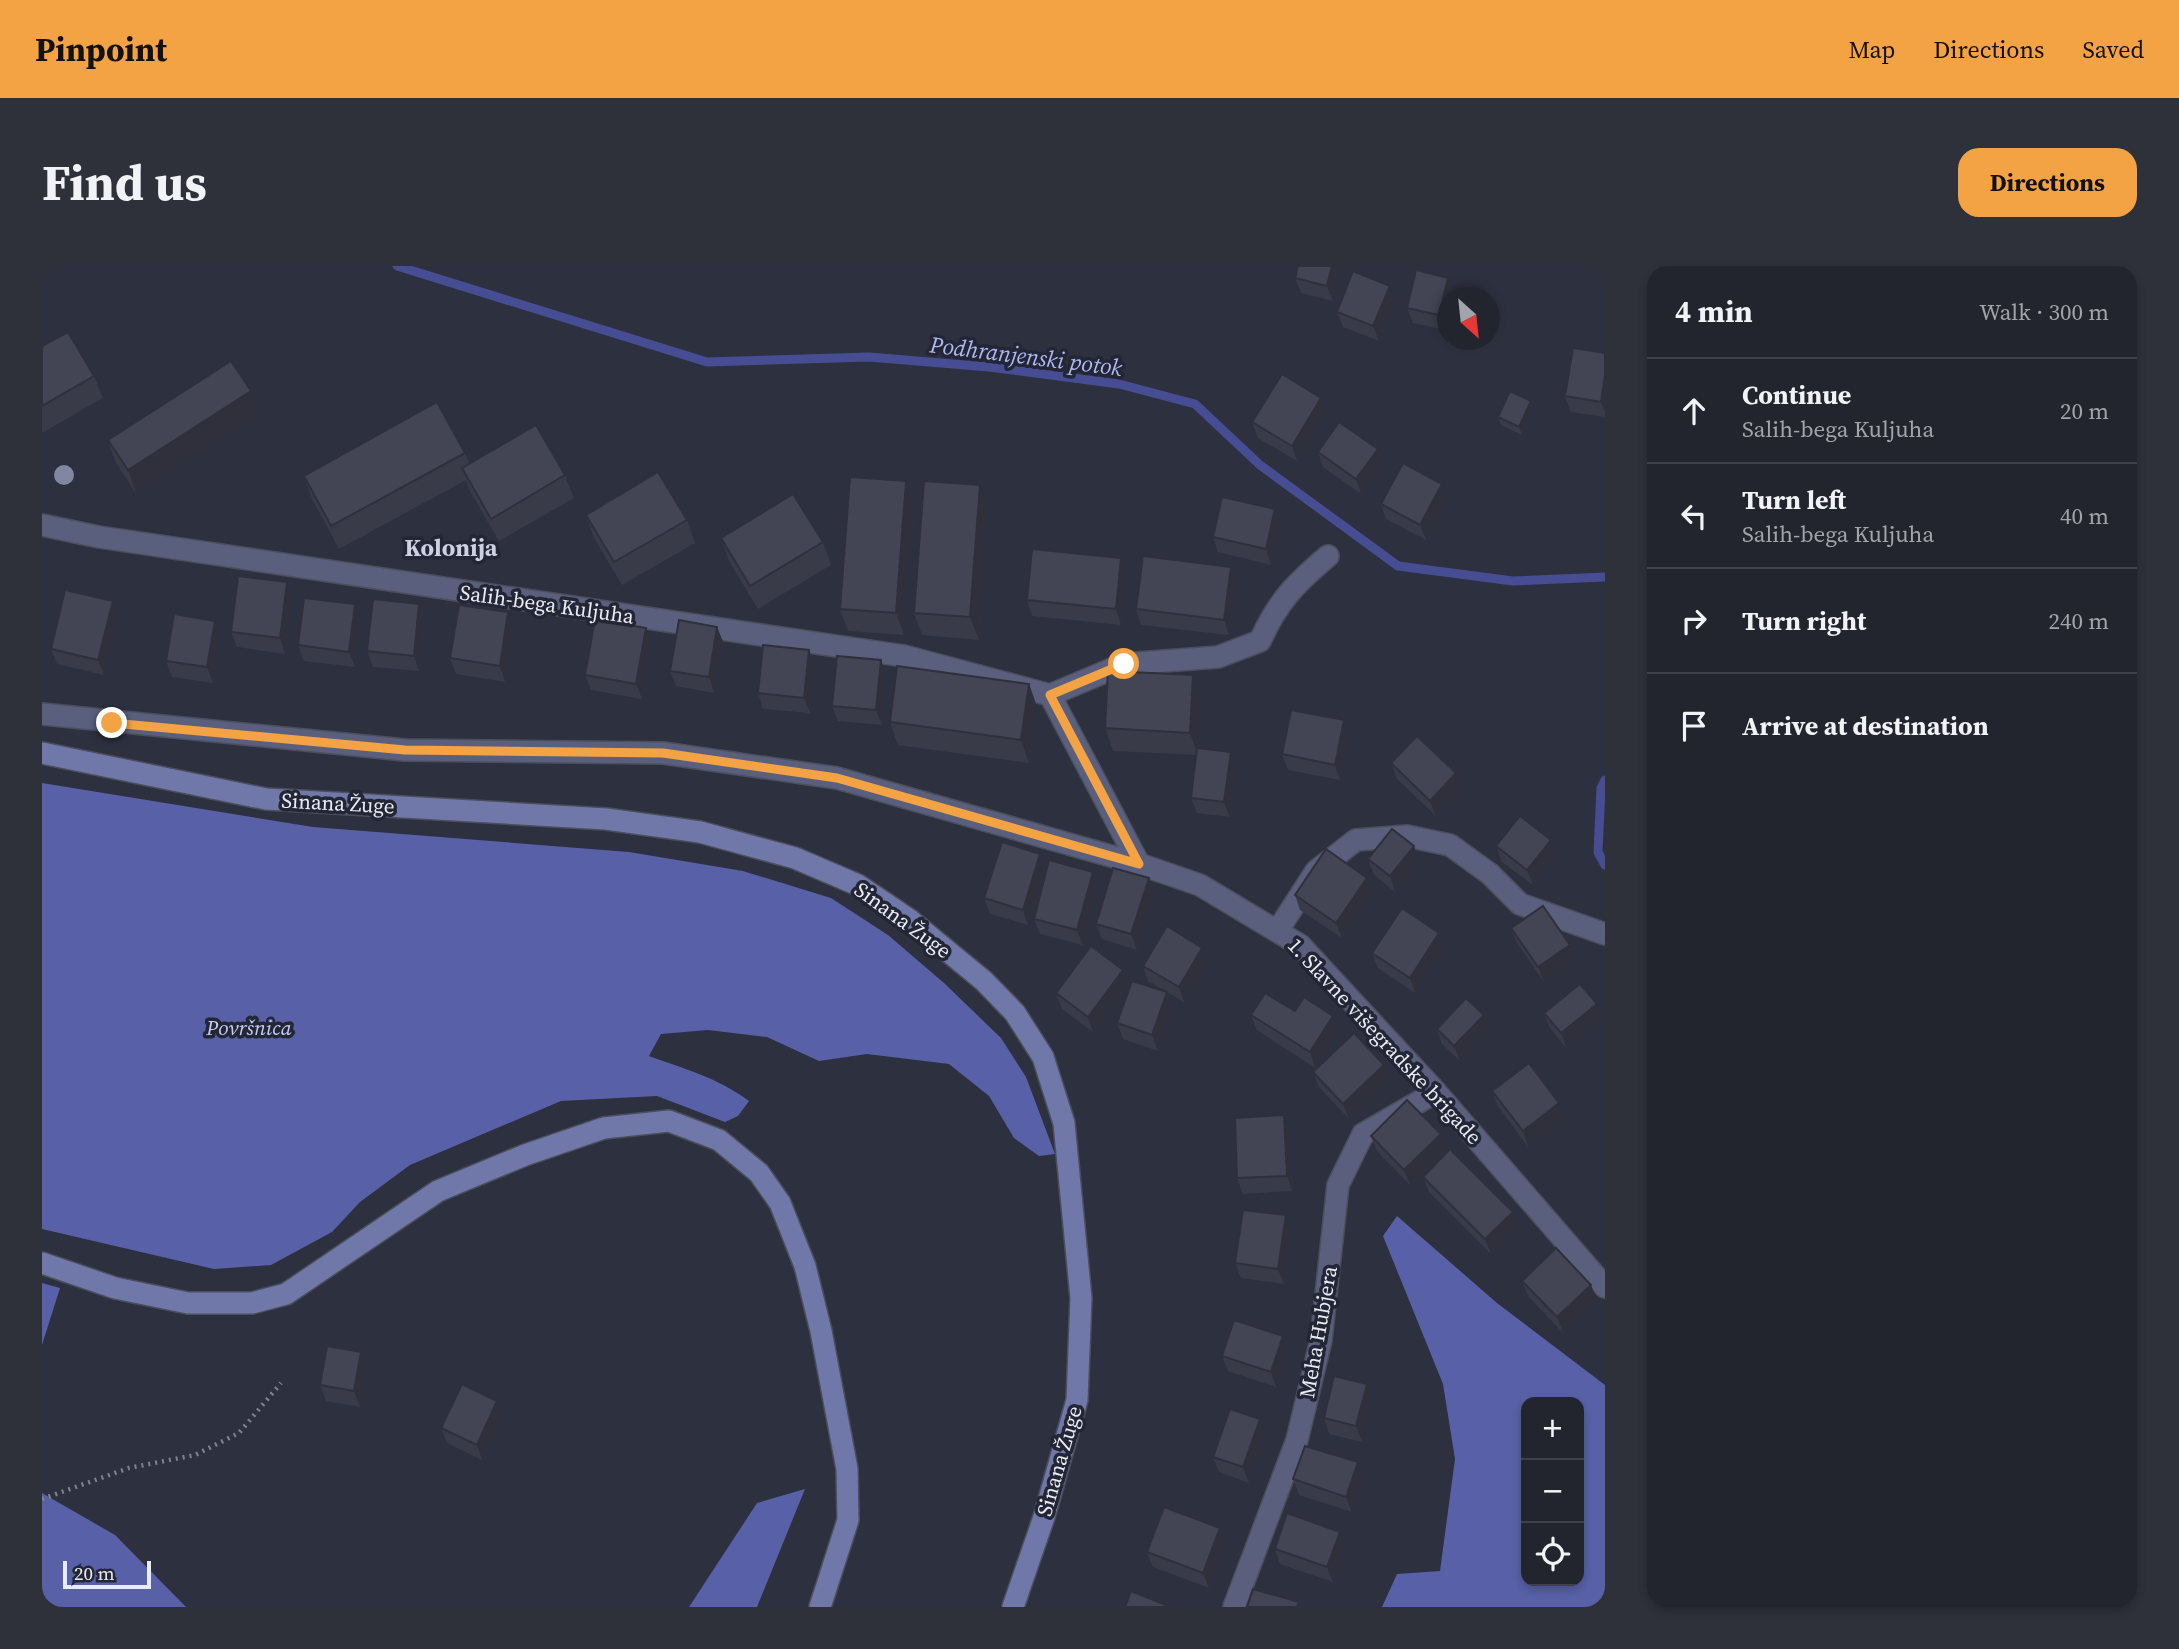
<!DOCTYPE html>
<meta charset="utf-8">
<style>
:root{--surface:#22242e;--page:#2e303a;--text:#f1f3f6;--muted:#a2a4aa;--line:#3f414a;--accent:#f4a344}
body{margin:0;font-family:"Source Serif 4",serif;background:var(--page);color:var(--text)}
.controls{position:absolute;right:21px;bottom:21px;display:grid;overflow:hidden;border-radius:14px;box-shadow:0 4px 10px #0003}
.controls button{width:63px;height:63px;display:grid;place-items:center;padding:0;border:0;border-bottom:2px solid var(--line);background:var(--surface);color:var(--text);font:35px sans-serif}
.compass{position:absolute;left:1395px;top:21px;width:63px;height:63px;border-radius:50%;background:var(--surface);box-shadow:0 4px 10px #0003;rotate:153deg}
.scale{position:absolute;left:21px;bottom:18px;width:88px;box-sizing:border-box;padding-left:7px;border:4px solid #e9ebf5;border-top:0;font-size:19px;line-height:24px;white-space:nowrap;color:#e9ebf5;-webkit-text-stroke:5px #232634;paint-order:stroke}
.stop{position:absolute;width:21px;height:21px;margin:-16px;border:5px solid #f4a344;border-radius:50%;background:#fff}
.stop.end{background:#f4a344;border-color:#fff;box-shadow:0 2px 7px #0008}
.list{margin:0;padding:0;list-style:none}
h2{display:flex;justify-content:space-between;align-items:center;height:91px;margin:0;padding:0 28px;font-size:30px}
h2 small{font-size:23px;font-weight:400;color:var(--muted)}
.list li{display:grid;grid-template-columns:46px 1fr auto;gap:21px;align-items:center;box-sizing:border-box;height:105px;padding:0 28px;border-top:2px solid var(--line)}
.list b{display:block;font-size:26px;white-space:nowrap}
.list p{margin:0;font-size:23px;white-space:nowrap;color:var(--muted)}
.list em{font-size:23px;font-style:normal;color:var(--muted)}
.icon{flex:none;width:38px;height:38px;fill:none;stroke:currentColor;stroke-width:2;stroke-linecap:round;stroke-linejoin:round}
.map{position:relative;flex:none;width:1563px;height:1341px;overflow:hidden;border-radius:21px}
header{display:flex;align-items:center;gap:42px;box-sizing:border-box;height:98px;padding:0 35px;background:var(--accent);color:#111}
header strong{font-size:33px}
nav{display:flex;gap:38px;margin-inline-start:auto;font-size:24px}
.intro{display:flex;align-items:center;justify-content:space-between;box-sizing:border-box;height:168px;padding:0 42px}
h1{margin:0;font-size:49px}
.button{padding:18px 32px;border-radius:21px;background:var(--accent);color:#111;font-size:24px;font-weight:700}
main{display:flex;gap:42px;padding:0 42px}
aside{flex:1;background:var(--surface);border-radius:21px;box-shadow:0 4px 10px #0003}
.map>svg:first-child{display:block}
.forest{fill:#5860a7;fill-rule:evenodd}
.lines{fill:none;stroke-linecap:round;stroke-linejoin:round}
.stream{stroke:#474d92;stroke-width:9}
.street-casing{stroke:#4b4e5b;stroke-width:24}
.secondary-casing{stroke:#4b4e5b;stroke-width:24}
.path{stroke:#80838f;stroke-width:4.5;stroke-dasharray:2 5;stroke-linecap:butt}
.street{stroke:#5a5f7e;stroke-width:21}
.secondary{stroke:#7078a9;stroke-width:21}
.tree{fill:#8186a3}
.wall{fill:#3a3b49}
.shaded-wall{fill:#2f303c}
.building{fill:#434555;stroke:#2f303c;stroke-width:2}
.route{stroke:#f4a344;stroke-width:9}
.labels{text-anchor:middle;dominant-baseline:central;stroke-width:7;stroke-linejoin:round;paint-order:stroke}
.street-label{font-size:21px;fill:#e9ebf5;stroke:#232634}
.park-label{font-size:21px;font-style:italic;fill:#c5cdf5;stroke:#232634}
.water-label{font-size:23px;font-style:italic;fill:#afb9f5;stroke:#232634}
.quarter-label{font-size:24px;font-weight:bold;fill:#ccd0e3;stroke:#232634}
</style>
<header>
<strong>Pinpoint</strong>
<nav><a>Map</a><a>Directions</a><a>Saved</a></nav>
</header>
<div class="intro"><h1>Find us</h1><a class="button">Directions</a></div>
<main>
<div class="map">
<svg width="1563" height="1341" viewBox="0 0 1563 1341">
<rect width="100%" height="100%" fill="#2d303e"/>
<!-- forest -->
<g class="forest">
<path d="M0,517L271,561L587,586L701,605L789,632L846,669L902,717L959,772L984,811L1013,888L997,890L972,872L947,830L907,798L825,788L777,795L725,771L666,764L619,768L607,790C643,803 676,812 707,835L696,850L683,856L615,830L519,835L368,899L318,936L290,966L229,999L172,1003L0,963Z"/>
<path d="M1355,950L1455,1037L1563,1119V1341H1340L1355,1308L1398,1305L1413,1193L1401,1118L1341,970ZM1537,1136V1315H1484V1136Z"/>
<polygon points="0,1017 18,1022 0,1079"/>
<polygon points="763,1223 715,1341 647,1341 715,1237"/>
<polygon points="0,1227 73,1269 144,1341 0,1341"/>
</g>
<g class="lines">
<!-- stream -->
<g class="stream">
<polyline points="355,0 665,96 827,91 947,101 1077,118 1153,138 1218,199 1356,300 1471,315 1563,311"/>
<polyline points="1563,514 1559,522 1556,586 1563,599"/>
</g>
<defs>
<g id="street">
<path d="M0,259L57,271L862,390L1008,429L1082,398L1176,391L1218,375C1236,335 1253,318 1286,290"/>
<polyline points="1008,429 1097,598"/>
<polyline points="0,448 363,484 621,487 795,512 1097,598 1158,619 1258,679 1394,826 1563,1021"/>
<polyline points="1236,664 1274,605 1314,574 1365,570 1408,579 1448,608 1478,638 1563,668"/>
<polyline points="1192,1341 1255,1174 1279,1074 1296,919 1321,868 1394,826"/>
</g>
<g id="secondary">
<polyline points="0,487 224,533 564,553 658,566 753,592 816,619 868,654 942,715 973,747 1001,791 1022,857 1039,1032 1035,1134 1002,1251 971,1341"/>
<polyline points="0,997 73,1022 146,1037 210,1037 244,1028 396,925 483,889 562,862 627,855 677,874 717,907 738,937 763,1000 779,1065 805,1203 806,1254 778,1341"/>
</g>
</defs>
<!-- street casing -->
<use href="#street" class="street-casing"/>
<!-- secondary casing -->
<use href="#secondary" class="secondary-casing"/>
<!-- path -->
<polyline class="path" points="0,1233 87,1202 153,1189 197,1167 239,1117"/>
<!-- street -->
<use href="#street" class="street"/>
<!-- secondary -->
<use href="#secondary" class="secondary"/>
</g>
<!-- trees -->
<circle class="tree" cx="22" cy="209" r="10"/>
<!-- wall -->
<g class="wall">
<polygon points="1300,0 1291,35 1259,27 1253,12"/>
<polygon points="1406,12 1411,27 1403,64 1371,57 1365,42"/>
<polygon points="1353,35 1337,75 1301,61 1295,46"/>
<polygon points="0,80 52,110 61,132 0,167"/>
<polygon points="1563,87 1563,151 1529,146 1523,130"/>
<polygon points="1279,132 1284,147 1255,195 1216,172 1210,156"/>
<polygon points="1489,135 1492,143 1480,169 1459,159 1456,151"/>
<polygon points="217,148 94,227 74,197 66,174"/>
<polygon points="1336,183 1341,198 1319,228 1281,201 1276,186"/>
<polygon points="423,187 427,197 523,209 532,232 457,275 428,225 424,214 297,283 270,233 262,210"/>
<polygon points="864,215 872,238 862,369 806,365 798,343"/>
<polygon points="1400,218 1406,233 1384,274 1344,253 1339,238"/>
<polygon points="947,242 937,374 880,369 872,347"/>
<polygon points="1233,243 1239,259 1229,299 1176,286 1171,271"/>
<polygon points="544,249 645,254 653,277 580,319 552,272"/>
<polygon points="679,272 781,276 789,299 716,343 687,295"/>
<polygon points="1189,301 1194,316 1187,369 1099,359 1094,343"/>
<polygon points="1084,307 1079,359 990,350 985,334"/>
<polygon points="251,332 243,388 195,381 189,366"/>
<polygon points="71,335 76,350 62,409 15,398 9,383"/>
<polygon points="377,338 382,354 377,405 331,401 325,385"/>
<polygon points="319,353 313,401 262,395 256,379"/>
<polygon points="173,355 179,370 171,417 130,411 124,395"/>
<polygon points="675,361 681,376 672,427 634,420 628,405"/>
<polygon points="472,362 463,416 414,408 408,392"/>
<polygon points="604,362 610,377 600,433 549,424 543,409"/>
<polygon points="839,394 844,410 840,459 796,455 790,440"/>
<polygon points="773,399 768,447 721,443 716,427"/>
<polygon points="1151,409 1159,432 1156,482 1189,486 1194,502 1188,551 1155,547 1149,532 1154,489 1071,485 1063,462"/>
<polygon points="987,418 995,441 987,497 856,479 848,456"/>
<polygon points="1302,454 1307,469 1298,514 1246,504 1240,488"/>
<polygon points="1349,497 1414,507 1420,523 1394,550 1355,513"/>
<polygon points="1509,574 1514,589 1491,619 1460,596 1454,580"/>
<polygon points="1372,580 1377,595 1353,626 1332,609 1326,593"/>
<polygon points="1003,603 986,659 948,648 942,632"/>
<polygon points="1056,621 1041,679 998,668 992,653"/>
<polygon points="1112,627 1095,684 1060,673 1054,658"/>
<polygon points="1331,627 1300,672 1258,644 1253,629"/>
<polygon points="1469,662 1534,694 1502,716 1475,677"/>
<polygon points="1397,667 1403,682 1373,727 1336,702 1330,687"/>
<polygon points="1166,698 1142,736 1106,715 1101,700"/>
<polygon points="1086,719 1051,766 1020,743 1014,727"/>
<polygon points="1125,726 1130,742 1116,785 1081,773 1075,757"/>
<polygon points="1253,745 1297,766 1273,802 1215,764 1209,749"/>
<polygon points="1502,747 1560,753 1525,783 1508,762"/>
<polygon points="1442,749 1447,764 1418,795 1400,778 1395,763"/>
<polygon points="1271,806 1348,815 1307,853 1277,821"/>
<polygon points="1450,825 1523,853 1486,881 1456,840"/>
<polygon points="1248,864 1250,925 1201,928 1195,912"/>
<polygon points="1399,868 1404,884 1368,919 1335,885 1329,870"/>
<polygon points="1381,911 1471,946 1476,961 1449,988 1387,926"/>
<polygon points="1244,949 1250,965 1242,1018 1199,1012 1193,997"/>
<polygon points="1480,1015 1555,1034 1521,1067 1486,1030"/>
<polygon points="1241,1070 1246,1085 1234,1121 1186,1105 1180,1090"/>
<polygon points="319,1086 325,1102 318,1141 284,1135 278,1119"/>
<polygon points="1325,1118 1330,1133 1320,1176 1287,1168 1282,1152"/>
<polygon points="455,1135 461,1150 440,1194 405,1177 399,1162"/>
<polygon points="1224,1169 1207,1217 1177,1206 1171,1191"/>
<polygon points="1321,1212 1310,1246 1257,1229 1251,1213"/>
<polygon points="1183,1278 1167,1322 1111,1301 1105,1286"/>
<polygon points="1304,1281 1291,1316 1238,1298 1233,1283"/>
</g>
<!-- shaded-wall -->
<g class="shaded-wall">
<polygon points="1290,0 1300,0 1291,35 1285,20"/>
<polygon points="1406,12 1411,27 1410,32 1405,32 1405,52 1403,64 1397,49"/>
<polygon points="1348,20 1353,35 1337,75 1331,60"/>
<polygon points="1563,109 1563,146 1559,136"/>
<polygon points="209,125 217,148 94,227 86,204"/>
<polygon points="1279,132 1284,147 1255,195 1250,180"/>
<polygon points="1489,135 1492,143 1480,169 1477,161"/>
<polygon points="1336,183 1341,198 1319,228 1314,213"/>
<polygon points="864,215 872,238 862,369 854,347"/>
<polygon points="1400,218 1406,233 1384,274 1378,259"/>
<polygon points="938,219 947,242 937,374 928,351"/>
<polygon points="1233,243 1239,259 1229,299 1224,283"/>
<polygon points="1079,292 1084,307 1079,359 1074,343"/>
<polygon points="1189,301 1194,316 1187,369 1182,354"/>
<polygon points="245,316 251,332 243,388 238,372"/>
<polygon points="71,335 76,350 62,409 56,394"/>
<polygon points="313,338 319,353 313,401 307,386"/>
<polygon points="377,338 382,354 377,405 372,390"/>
<polygon points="466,346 472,362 463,416 458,400"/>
<polygon points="173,355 179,370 171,417 165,401"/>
<polygon points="675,361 681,376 672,427 667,411"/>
<polygon points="604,362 610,377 600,433 594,418"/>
<polygon points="767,384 773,399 768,447 762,432"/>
<polygon points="839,394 844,410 840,459 834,444"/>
<polygon points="1151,409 1159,432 1156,489 1148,467"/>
<polygon points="987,418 995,441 987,497 979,474"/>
<polygon points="1302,454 1307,469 1298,514 1293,499"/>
<polygon points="1189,486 1194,502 1188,551 1182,536"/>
<polygon points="1414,507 1420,523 1394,550 1388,535"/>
<polygon points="1509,574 1514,589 1491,619 1485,604"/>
<polygon points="1372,580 1377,595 1353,626 1348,610"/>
<polygon points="998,588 1003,603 986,659 981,644"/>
<polygon points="1051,606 1056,621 1041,679 1035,664"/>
<polygon points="1107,612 1112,627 1095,684 1089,668"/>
<polygon points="1325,612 1331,627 1300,672 1294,657"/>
<polygon points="1397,667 1403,682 1373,727 1368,712"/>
<polygon points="1528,679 1534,694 1502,716 1496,701"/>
<polygon points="1160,682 1166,698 1142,736 1137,721"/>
<polygon points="1081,704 1086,719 1051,766 1046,751"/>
<polygon points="1125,726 1130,742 1116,785 1110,769"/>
<polygon points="1555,738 1560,753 1525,783 1519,767"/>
<polygon points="1442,749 1447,764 1418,795 1412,780"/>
<polygon points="1291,750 1297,766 1273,802 1268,786"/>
<polygon points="1342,799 1348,815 1307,853 1301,838"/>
<polygon points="1517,837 1523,853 1486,881 1481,865"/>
<polygon points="1242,849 1248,864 1250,925 1245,910"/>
<polygon points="1399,868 1404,884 1368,919 1362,904"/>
<polygon points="1471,946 1476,961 1449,988 1443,973"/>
<polygon points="1244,949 1250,965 1242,1018 1236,1003"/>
<polygon points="1549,1019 1555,1034 1521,1067 1515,1051"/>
<polygon points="1241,1070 1246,1085 1234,1121 1229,1106"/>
<polygon points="319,1086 325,1102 318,1141 312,1125"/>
<polygon points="1325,1118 1330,1133 1320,1176 1314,1160"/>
<polygon points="455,1135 461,1150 440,1194 435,1179"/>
<polygon points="1218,1153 1224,1169 1207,1217 1201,1201"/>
<polygon points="1316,1196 1321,1212 1310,1246 1304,1231"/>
<polygon points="1178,1262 1183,1278 1167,1322 1161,1307"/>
<polygon points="1298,1266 1304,1281 1291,1316 1285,1301"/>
</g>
<!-- building -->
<g class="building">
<polygon points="1256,0 1290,0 1285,20 1253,12"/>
<polygon points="1374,4 1406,12 1397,49 1365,42"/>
<polygon points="1311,5 1348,20 1331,60 1295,46"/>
<polygon points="26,66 52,110 0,140 0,80"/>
<polygon points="1531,82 1563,87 1563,109 1559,136 1523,130"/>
<polygon points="189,95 209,125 86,204 66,174"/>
<polygon points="1240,108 1279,132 1250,180 1210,156"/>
<polygon points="1468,125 1489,135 1477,161 1456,151"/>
<polygon points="395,136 423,187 289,260 262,210"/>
<polygon points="1297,156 1336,183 1314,213 1276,186"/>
<polygon points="494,159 523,209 449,253 420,202"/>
<polygon points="1361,197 1400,218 1378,259 1339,238"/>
<polygon points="616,206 645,254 572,296 544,249"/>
<polygon points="808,211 864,215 854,347 798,343"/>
<polygon points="882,215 938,219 928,351 872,347"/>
<polygon points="751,228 781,276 708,320 679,272"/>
<polygon points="1180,231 1233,243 1224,283 1171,271"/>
<polygon points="990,283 1079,292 1074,343 985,334"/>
<polygon points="1101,290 1189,301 1182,354 1094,343"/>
<polygon points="196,310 245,316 238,372 189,366"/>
<polygon points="23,324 71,335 56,394 9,383"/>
<polygon points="262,332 313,338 307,386 256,379"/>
<polygon points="331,333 377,338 372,390 325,385"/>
<polygon points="417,339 466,346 458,400 408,392"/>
<polygon points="132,348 173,355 165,401 124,395"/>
<polygon points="553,353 604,362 594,418 543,409"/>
<polygon points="637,354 675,361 667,411 628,405"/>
<polygon points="721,379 767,384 762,432 716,427"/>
<polygon points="795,390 839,394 834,444 790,440"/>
<polygon points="855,400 987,418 979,474 848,456"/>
<polygon points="1066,405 1151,409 1148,467 1063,462"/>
<polygon points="1249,444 1302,454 1293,499 1240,488"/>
<polygon points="1375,470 1414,507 1388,535 1349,497"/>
<polygon points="1155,482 1189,486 1182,536 1149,532"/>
<polygon points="1478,550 1509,574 1485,604 1454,580"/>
<polygon points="1350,563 1372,580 1348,610 1326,593"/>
<polygon points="960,576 998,588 981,644 942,632"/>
<polygon points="1284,583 1325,612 1294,657 1253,629"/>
<polygon points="1007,594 1051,606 1035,664 992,653"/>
<polygon points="1071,602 1107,612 1089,668 1054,658"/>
<polygon points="1501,640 1528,679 1496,701 1469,662"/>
<polygon points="1360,642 1397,667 1368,712 1330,687"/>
<polygon points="1125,660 1160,682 1137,721 1101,700"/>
<polygon points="1049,680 1081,704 1046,751 1014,727"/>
<polygon points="1090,715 1125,726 1110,769 1075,757"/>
<polygon points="1538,718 1555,738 1519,767 1502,747"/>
<polygon points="1223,727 1253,745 1262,731 1291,750 1268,786 1209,749"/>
<polygon points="1424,732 1442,749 1412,780 1395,763"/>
<polygon points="1312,767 1342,799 1301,838 1271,806"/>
<polygon points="1487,797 1517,837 1481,865 1450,825"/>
<polygon points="1365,834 1399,868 1362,904 1329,870"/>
<polygon points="1242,849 1245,910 1195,912 1193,852"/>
<polygon points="1408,883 1471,946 1443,973 1381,911"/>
<polygon points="1201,944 1244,949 1236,1003 1193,997"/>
<polygon points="1514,982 1549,1019 1515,1051 1480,1015"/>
<polygon points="1192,1054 1241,1070 1229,1106 1180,1090"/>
<polygon points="285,1080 319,1086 312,1125 278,1119"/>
<polygon points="1292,1110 1325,1118 1314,1160 1282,1152"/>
<polygon points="420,1118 455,1135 435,1179 399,1162"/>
<polygon points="1188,1143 1218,1153 1201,1201 1171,1191"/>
<polygon points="1263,1180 1316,1196 1304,1231 1251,1213"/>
<polygon points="1122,1241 1178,1262 1161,1307 1105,1286"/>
<polygon points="1245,1247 1298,1266 1285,1301 1233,1283"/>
<polygon points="1211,1323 1257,1336 1255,1341 1205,1341"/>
<polygon points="1089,1325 1129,1341 1083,1341"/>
</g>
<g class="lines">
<!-- route -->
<polyline class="route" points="70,457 363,484 621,487 795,512 1097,598 1008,429 1082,398"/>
</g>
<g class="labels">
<!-- street labels -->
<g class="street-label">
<text transform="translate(505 338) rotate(8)">Salih-bega Kuljuha</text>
<text transform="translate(296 537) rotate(3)">Sinana Žuge</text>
<text transform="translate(861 654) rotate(36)">Sinana Žuge</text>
<text transform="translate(1343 775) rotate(47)">1. Slavne višegradske brigade</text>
<text transform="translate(1276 1066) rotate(-80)">Meha Hubjera</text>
<text transform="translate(1017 1195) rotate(-74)">Sinana Žuge</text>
</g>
<!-- park labels -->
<g class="park-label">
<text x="207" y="761">Površnica</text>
</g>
<!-- water labels -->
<g class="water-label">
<text transform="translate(984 90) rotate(7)">Podhranjenski potok</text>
</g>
<!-- quarter labels -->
<g class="quarter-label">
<text x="409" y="281">Kolonija</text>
</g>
</g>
</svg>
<div class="controls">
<button>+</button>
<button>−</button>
<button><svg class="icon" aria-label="locate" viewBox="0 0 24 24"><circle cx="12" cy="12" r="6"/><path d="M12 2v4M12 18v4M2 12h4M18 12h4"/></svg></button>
</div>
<svg class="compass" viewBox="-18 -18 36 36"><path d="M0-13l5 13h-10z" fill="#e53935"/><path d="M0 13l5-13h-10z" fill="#a2a4aa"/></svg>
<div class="scale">20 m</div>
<div class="stop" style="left:1082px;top:398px"></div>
<div class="stop end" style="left:70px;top:457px"></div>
</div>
<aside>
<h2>4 min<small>Walk · 300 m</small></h2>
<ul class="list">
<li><svg class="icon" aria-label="ahead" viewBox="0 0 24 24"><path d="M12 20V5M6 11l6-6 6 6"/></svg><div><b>Continue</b><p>Salih-bega Kuljuha</p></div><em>20 m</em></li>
<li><svg class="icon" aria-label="left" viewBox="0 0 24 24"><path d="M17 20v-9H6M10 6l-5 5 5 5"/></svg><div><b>Turn left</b><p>Salih-bega Kuljuha</p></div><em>40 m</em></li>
<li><svg class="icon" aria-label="right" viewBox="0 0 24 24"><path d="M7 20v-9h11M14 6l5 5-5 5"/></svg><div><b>Turn right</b></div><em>240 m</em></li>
<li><svg class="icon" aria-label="arrive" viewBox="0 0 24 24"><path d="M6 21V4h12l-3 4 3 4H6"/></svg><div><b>Arrive at destination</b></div></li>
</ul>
</aside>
</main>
